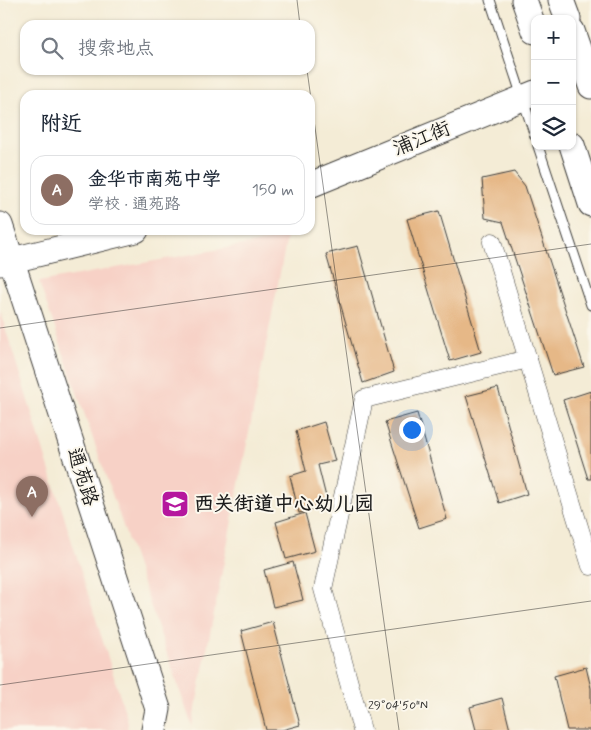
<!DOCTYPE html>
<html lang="zh">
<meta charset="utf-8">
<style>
:root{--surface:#fff;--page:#f6f6f7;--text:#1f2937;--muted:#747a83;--line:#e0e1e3;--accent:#b5179e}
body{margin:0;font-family:Mynerve,"LXGW WenKai TC",sans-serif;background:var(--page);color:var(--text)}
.controls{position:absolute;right:15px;top:15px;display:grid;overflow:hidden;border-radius:10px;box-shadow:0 1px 4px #0004}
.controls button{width:45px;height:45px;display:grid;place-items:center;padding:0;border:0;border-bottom:1px solid var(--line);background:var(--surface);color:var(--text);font:25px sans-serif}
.you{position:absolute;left:411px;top:429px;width:18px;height:18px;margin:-12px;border:4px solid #fff;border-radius:50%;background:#1a73e8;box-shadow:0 0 0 8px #1a73e833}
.badge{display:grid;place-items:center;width:32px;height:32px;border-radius:50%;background:var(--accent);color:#fff;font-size:16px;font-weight:700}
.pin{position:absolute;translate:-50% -41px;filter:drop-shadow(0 1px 2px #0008)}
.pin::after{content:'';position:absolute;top:26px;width:18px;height:15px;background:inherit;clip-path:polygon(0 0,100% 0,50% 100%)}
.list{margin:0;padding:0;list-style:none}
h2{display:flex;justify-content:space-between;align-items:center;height:65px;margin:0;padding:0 20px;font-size:21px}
h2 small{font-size:16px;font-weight:400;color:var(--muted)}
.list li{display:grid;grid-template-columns:32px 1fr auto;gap:15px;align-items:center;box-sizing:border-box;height:70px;margin:0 10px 10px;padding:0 10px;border:1px solid var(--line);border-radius:15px}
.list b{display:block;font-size:19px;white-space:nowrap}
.list p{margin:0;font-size:16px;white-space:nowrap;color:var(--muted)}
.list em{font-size:16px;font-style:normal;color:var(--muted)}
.icon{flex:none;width:28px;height:28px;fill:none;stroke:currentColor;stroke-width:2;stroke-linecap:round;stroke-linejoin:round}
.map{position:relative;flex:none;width:591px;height:730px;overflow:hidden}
.search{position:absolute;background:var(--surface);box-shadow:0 1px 4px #0004;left:20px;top:20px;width:295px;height:55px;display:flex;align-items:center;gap:12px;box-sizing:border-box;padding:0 18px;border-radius:15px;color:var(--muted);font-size:19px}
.panel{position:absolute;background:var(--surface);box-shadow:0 1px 4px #0004;left:20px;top:90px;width:295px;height:145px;border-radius:15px}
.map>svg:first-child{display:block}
.built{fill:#f7d1c6}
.building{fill:#e6b887}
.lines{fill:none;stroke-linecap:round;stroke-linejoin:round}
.lane-casing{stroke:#3c3b38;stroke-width:11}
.street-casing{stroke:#3c3b38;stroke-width:19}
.secondary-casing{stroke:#3c3b38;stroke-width:27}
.lane{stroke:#fff;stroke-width:9}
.street{stroke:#fff;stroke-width:18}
.secondary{stroke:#fff;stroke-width:25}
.ticks{fill:none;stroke:#1c1c1c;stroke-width:1;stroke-opacity:0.45}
.labels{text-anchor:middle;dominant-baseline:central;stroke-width:4;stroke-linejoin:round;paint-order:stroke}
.street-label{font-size:20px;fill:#1c1c1c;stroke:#fbf7ec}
.poi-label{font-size:20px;font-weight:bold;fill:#1c1c1c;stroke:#fbf7ec;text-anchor:start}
.ticks-label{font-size:12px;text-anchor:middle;fill:#1c1c1c;stroke:#fbf7ec;stroke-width:4;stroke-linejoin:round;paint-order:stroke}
</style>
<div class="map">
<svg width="591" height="730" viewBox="0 0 591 730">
<rect width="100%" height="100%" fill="#fbf7ec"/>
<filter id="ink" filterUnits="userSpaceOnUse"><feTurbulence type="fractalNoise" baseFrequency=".02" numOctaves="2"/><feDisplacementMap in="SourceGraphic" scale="10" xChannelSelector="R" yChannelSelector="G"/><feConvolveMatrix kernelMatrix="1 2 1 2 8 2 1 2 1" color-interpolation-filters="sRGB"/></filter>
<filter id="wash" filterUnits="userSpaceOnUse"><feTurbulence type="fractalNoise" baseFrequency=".0096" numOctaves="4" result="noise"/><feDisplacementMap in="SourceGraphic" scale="20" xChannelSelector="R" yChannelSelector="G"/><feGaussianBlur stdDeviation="1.12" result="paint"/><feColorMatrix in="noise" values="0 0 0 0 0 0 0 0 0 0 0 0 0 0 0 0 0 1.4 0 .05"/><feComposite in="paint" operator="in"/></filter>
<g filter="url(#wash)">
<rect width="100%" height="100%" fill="#f4ecd6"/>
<!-- built -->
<g class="built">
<polygon points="287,237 192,726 39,282"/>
<polygon points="0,311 128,722 127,730 0,730"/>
</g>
<g id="blocks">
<!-- building -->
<g class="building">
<polygon points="514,172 525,186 584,367 553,375 503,222 485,218 482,179"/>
<polygon points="439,211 481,352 450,361 407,219"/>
<polygon points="358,246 394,372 363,383 326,254"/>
<polygon points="498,388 527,494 499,503 466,396"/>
<polygon points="591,391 591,479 588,479 563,400"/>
<polygon points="417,413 447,519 419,528 385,422"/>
<polygon points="324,422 335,461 318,465 328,505 299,513 290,476 306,471 296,431"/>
<polygon points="305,513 315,551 286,559 276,522"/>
<polygon points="293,562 303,600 273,607 264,570"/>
<polygon points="273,622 300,725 282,730 266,730 241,631"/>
<polygon points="586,667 591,688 591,730 567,730 554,676"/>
<polygon points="502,698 510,730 476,730 470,707"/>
</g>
</g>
</g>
<g filter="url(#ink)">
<use href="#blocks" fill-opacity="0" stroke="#3c3b38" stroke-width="1"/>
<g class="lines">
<defs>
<g id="lane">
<polyline points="490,0 535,136"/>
<polyline points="538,146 591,305"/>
</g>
<g id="street">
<polyline points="492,242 591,566"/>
<polyline points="362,730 323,589 364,399 528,359"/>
</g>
<g id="secondary">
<polyline points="524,0 535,31"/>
<polyline points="561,0 568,19"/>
<polyline points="572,31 591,86"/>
<polyline points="572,145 591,204"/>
<polyline points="310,185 535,93"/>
<polyline points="0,225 158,709 154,730"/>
<polyline points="0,263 136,230"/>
</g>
</defs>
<!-- lane casing -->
<use href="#lane" class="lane-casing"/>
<!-- street casing -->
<use href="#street" class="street-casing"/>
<!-- secondary casing -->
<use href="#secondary" class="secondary-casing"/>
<!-- lane -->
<use href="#lane" class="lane"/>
<!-- street -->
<use href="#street" class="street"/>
<!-- secondary -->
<use href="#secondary" class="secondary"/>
</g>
</g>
<!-- ticks -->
<path class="ticks" d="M297,0L300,25M307,70L399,730M0,328L591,244M0,685L591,601"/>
<!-- icons -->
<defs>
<symbol id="school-square" viewBox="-11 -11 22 22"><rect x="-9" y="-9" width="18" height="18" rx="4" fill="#b5179e" stroke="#fbf7ec"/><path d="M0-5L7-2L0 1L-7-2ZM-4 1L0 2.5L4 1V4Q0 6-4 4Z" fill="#fff"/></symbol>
</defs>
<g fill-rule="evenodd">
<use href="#school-square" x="159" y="488" width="32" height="32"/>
</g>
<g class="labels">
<!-- street labels -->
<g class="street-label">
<text transform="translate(422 139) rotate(-22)">浦江街</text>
<text transform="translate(82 477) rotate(72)">通苑路</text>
</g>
<!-- poi labels -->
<g class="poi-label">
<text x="194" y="504">西关街道中心幼儿园</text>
</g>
</g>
<g class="ticks-label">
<text x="398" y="709">29°04'50"N</text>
</g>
</svg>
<div class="controls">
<button>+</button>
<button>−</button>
<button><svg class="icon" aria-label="layers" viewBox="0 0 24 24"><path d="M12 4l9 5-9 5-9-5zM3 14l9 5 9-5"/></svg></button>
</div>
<div class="you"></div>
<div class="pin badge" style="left:32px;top:517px;background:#8d6e63">A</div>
<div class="search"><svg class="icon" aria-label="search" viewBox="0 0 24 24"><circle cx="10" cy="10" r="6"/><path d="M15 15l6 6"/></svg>搜索地点</div>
<section class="panel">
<h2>附近<small></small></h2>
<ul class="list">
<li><span class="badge" style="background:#8d6e63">A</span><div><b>金华市南苑中学</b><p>学校 · 通苑路</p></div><em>150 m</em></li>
</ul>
</section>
</div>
